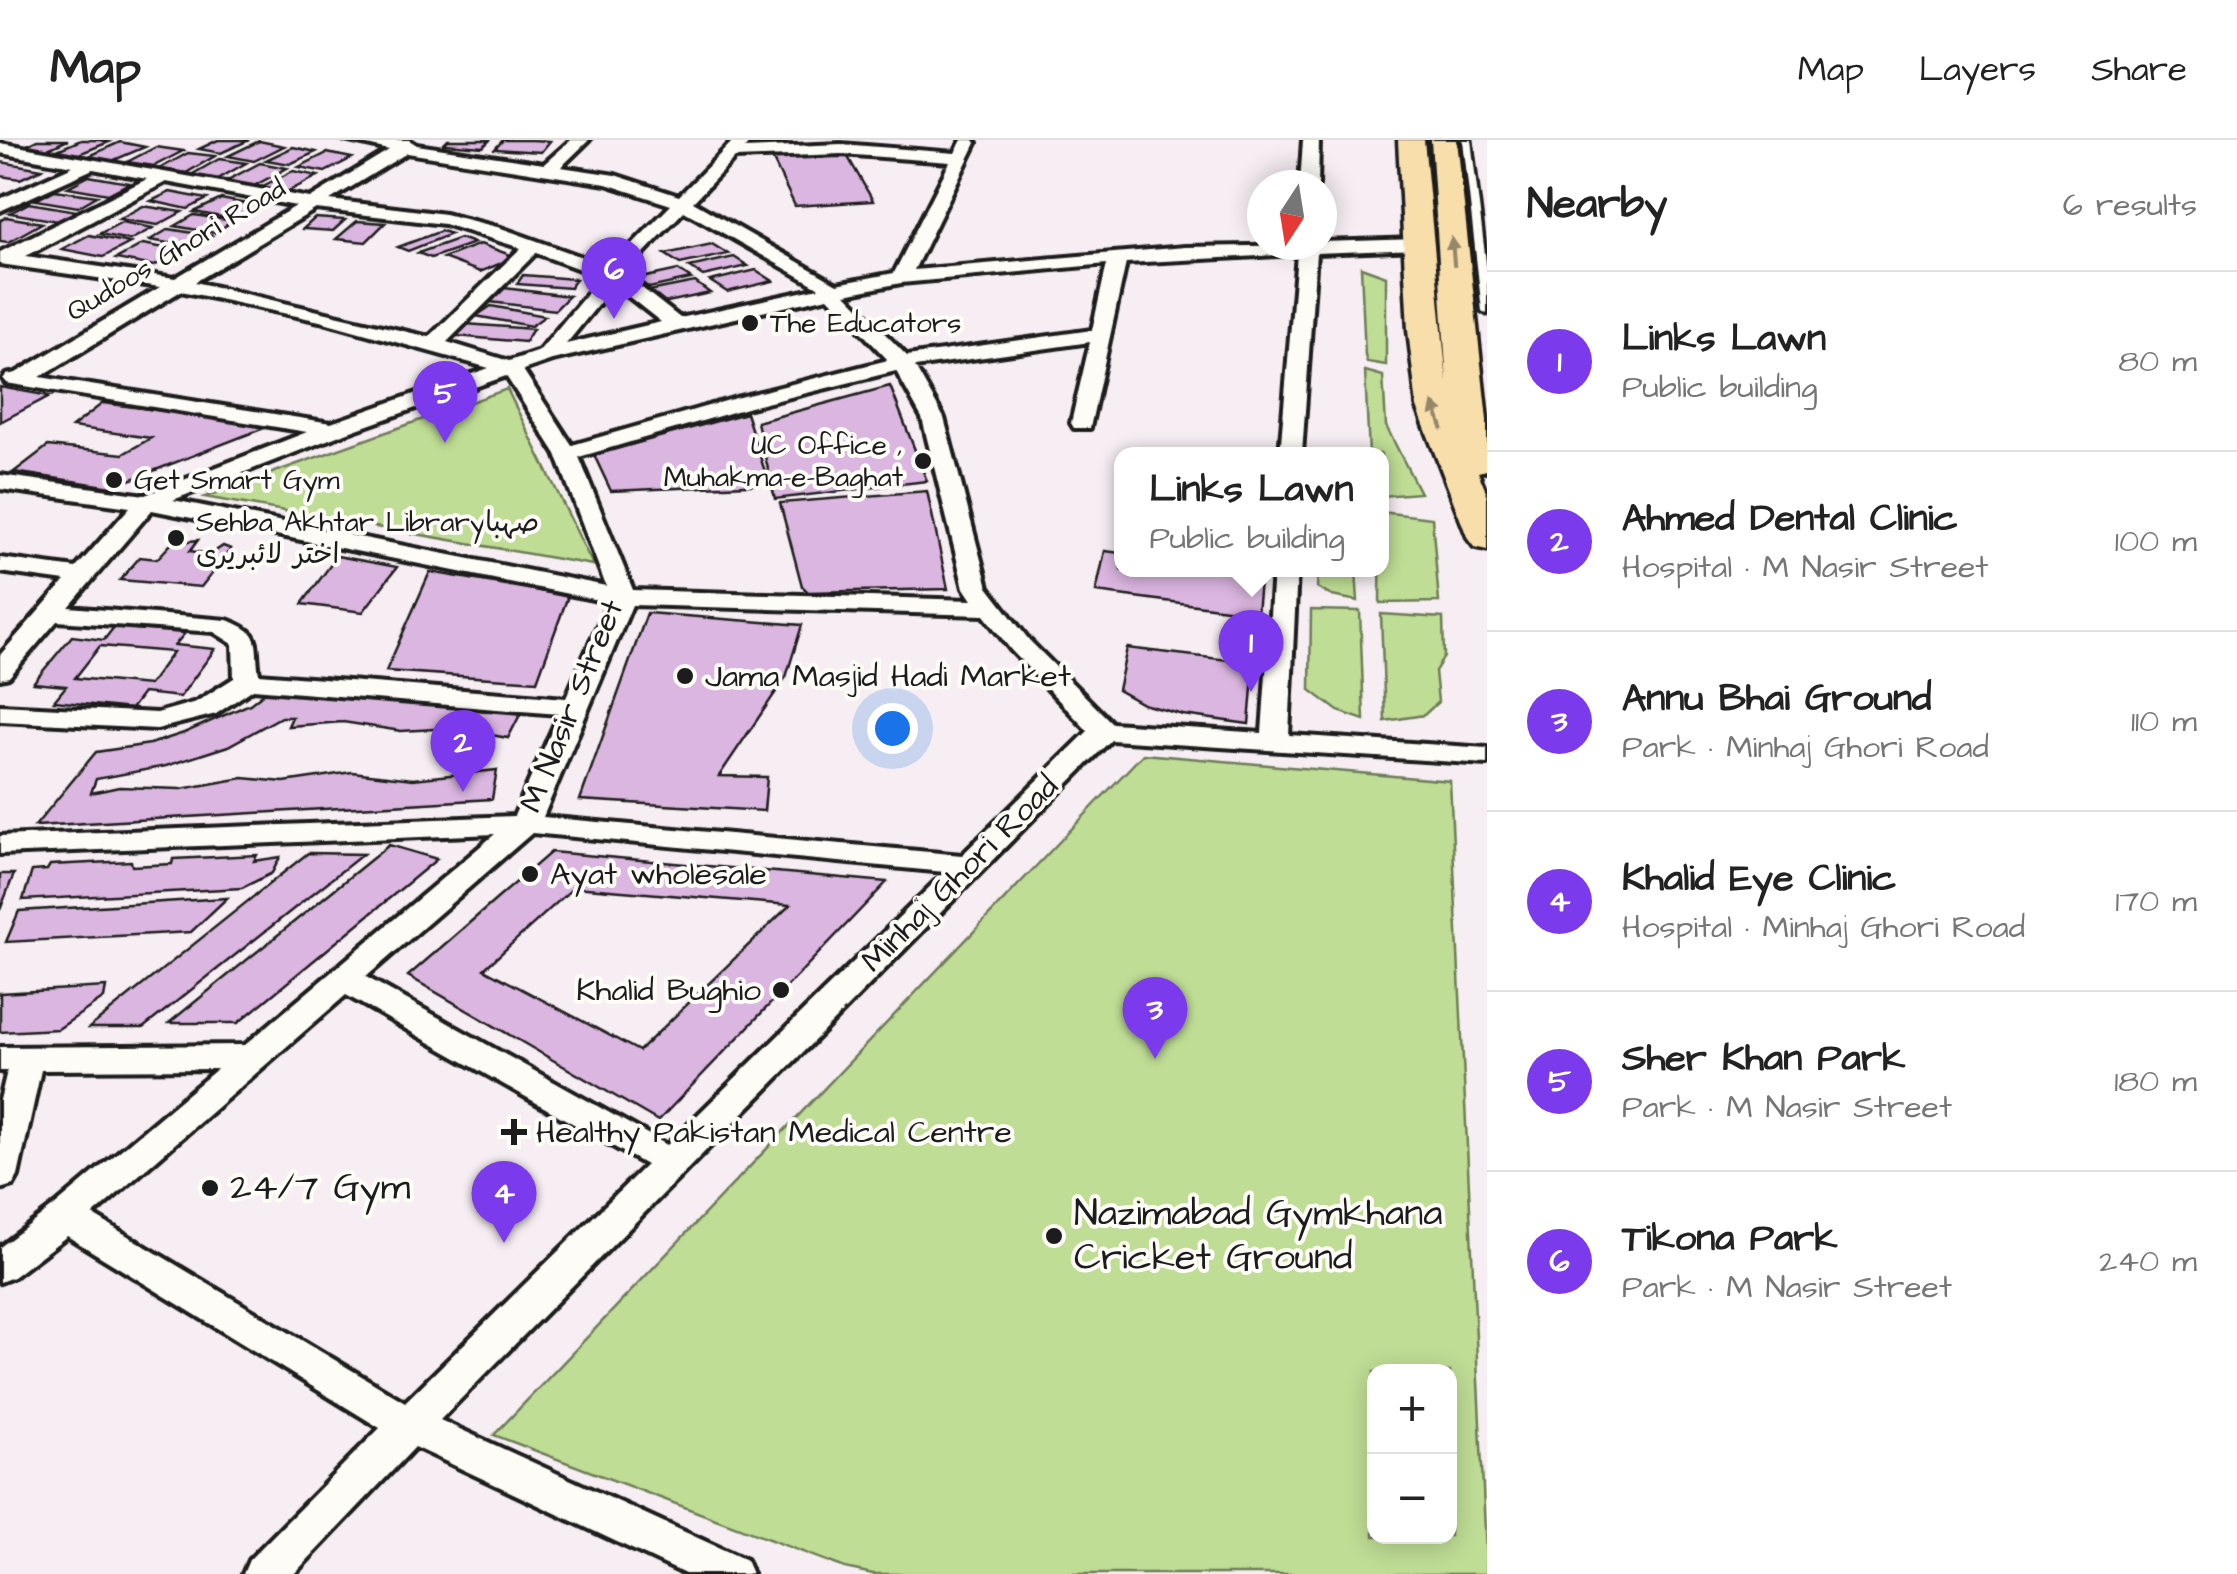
<!DOCTYPE html>
<meta charset="utf-8">
<style>
:root{--surface:#fff;--page:#f2f2f2;--text:#222;--muted:#767676;--line:#e0e0e0;--accent:#7c3aed}
body{margin:0;font-family:"Architects Daughter","Playpen Sans Arabic",sans-serif;background:var(--page);color:var(--text)}
.controls{position:absolute;right:30px;bottom:30px;display:grid;overflow:hidden;border-radius:20px;box-shadow:0 5px 25px #0003}
.controls button{width:90px;height:90px;display:grid;place-items:center;padding:0;border:0;border-bottom:2px solid var(--line);background:var(--surface);color:var(--text);font:50px sans-serif}
.compass{position:absolute;left:1247px;top:30px;width:90px;height:90px;border-radius:50%;background:var(--surface);box-shadow:0 5px 25px #0003;rotate:192deg}
.you{position:absolute;left:892px;top:588px;width:35px;height:35px;margin:-25px;border:8px solid #fff;border-radius:50%;background:#1a73e8;box-shadow:0 0 0 15px #1a73e833}
.badge{display:grid;place-items:center;width:65px;height:65px;border-radius:50%;background:var(--accent);color:#fff;font-size:32px;font-weight:700}
.pin{position:absolute;translate:-50% -82px;filter:drop-shadow(0 2px 5px #0008)}
.pin::after{content:'';position:absolute;top:52px;width:35px;height:30px;background:inherit;clip-path:polygon(0 0,100% 0,50% 100%)}
.popup{position:absolute;left:1114px;top:307px;width:275px;height:130px;box-sizing:border-box;display:grid;place-content:center;border-radius:20px;background:var(--surface);filter:drop-shadow(0 2px 8px #0005);font-size:32px;white-space:nowrap;color:var(--muted)}
.popup b{font-size:38px;color:var(--text)}
.popup::after{content:'';position:absolute;left:50%;top:100%;margin-left:-20px;border:20px solid transparent;border-top-color:var(--surface)}
.list{margin:0;padding:0;list-style:none}
h2{display:flex;justify-content:space-between;align-items:center;height:130px;margin:0;padding:0 40px;font-size:42px}
h2 small{font-size:32px;font-weight:400;color:var(--muted)}
.list li{display:grid;grid-template-columns:65px 1fr auto;gap:30px;align-items:center;box-sizing:border-box;height:180px;padding:0 40px;border-top:2px solid var(--line)}
.list b{display:block;font-size:38px;white-space:nowrap}
.list p{margin:0;font-size:32px;white-space:nowrap;color:var(--muted)}
.list em{font-size:32px;font-style:normal;color:var(--muted)}
.map{position:relative;flex:none;width:1487px;height:1434px;overflow:hidden}
header{display:flex;align-items:center;gap:60px;box-sizing:border-box;height:140px;padding:0 50px;background:var(--surface);border-bottom:2px solid var(--line)}
header strong{font-size:48px}
nav{display:flex;gap:55px;margin-inline-start:auto;font-size:35px}
main{display:flex}
aside{flex:1;background:var(--surface)}
.map>svg:first-child{display:block}
.green{fill:#bfdd95;stroke:#6e7c58;stroke-width:2.5;fill-rule:evenodd}
.building{fill:#dbb6e0;stroke:#1c1c1c;stroke-width:2.5;fill-rule:evenodd}
.lines{fill:none;stroke-linecap:round;stroke-linejoin:round}
.service-casing{stroke:#1c1c1c;stroke-width:7}
.minor-casing{stroke:#1c1c1c;stroke-width:8}
.primary-casing{stroke:#1c1c1c;stroke-width:7}
.service{fill:#fdfcf7;fill-rule:evenodd}
.minor{fill:#fdfcf7;fill-rule:evenodd}
.primary{fill:#f8deab;fill-rule:evenodd}
.oneway{fill:#95876b}
.poi-dot{fill:#1c1c1c;stroke:#fdfcf7;stroke-width:4}
.labels{text-anchor:middle;dominant-baseline:central;stroke-width:8;stroke-linejoin:round;paint-order:stroke}
.far-street-label{font-size:28px;fill:#1c1c1c;stroke:#fdfcf7}
.far-poi-label{font-size:28px;fill:#1c1c1c;stroke:#fdfcf7;text-anchor:start}
.poi-label{font-size:32px;fill:#1c1c1c;stroke:#fdfcf7;text-anchor:start}
.street-label{font-size:32px;fill:#1c1c1c;stroke:#fdfcf7}
.near-poi-label{font-size:38px;fill:#1c1c1c;stroke:#fdfcf7;text-anchor:start}
</style>
<header>
<strong>Map</strong>
<nav><a>Map</a><a>Layers</a><a>Share</a></nav>
</header>
<main>
<div class="map">
<svg width="1487" height="1434" viewBox="0 0 1487 1434">
<rect width="100%" height="100%" fill="#f6eef2"/>
<filter id="ink" filterUnits="userSpaceOnUse"><feTurbulence type="fractalNoise" baseFrequency=".01" numOctaves="2"/><feDisplacementMap in="SourceGraphic" scale="20" xChannelSelector="R" yChannelSelector="G"/><feConvolveMatrix kernelMatrix="1 2 1 2 8 2 1 2 1" color-interpolation-filters="sRGB"/></filter>
<g filter="url(#ink)">
<!-- green -->
<g class="green">
<polygon points="1361,127 1386,136 1386,225 1367,222 1365,216"/>
<polygon points="1365,231 1383,236 1386,286 1420,353 1381,356 1381,314 1369,314"/>
<polygon points="507,249 593,425 205,357"/>
<polygon points="1381,372 1432,378 1439,462 1380,463"/>
<polygon points="1318,430 1356,430 1358,461 1332,456 1317,448"/>
<polygon points="1311,470 1360,471 1364,580 1338,571 1310,550"/>
<polygon points="1381,474 1443,478 1444,517 1435,531 1438,562 1424,575 1385,581"/>
<path d="M1143,614L1450,641L1487,1434H873L845,1428L494,1295ZM1374,1232H1450V1396H1374Z"/>
</g>
<!-- building -->
<g class="building">
<polygon points="37,0 68,0 48,9 25,6"/>
<polygon points="81,0 100,0 109,2 79,14 57,10"/>
<polygon points="218,0 249,0 221,13 199,9"/>
<polygon points="448,0 490,0 483,7 444,4"/>
<polygon points="503,0 532,0 550,1 541,12 495,9"/>
<polygon points="259,1 284,6 254,21 228,16"/>
<polygon points="120,2 145,7 112,21 87,17"/>
<polygon points="156,7 183,11 154,26 127,22"/>
<polygon points="293,7 316,12 290,24 266,20"/>
<polygon points="844,10 873,61 795,66 770,14"/>
<polygon points="188,13 215,16 186,33 159,29"/>
<polygon points="327,13 352,18 325,32 299,27"/>
<polygon points="219,19 246,23 218,39 191,35"/>
<polygon points="0,23 1,22 42,29 20,39 0,36"/>
<polygon points="260,23 287,28 252,47 224,42"/>
<polygon points="293,31 318,36 285,53 259,48"/>
<polygon points="89,36 129,43 108,54 68,47"/>
<polygon points="55,50 97,56 78,67 36,60"/>
<polygon points="170,52 207,59 188,69 151,61"/>
<polygon points="221,59 258,66 232,79 194,72"/>
<polygon points="29,63 77,71 58,81 10,73"/>
<polygon points="143,66 182,72 158,85 119,79"/>
<polygon points="194,75 233,81 214,93 175,86"/>
<polygon points="6,77 42,83 8,102 0,101 0,81"/>
<polygon points="315,78 345,80 333,91 303,89"/>
<polygon points="357,81 385,83 366,102 336,99"/>
<polygon points="122,82 153,88 130,100 99,94"/>
<polygon points="169,89 211,96 192,107 150,100"/>
<polygon points="441,91 451,94 408,111 398,107"/>
<polygon points="89,95 130,103 103,117 62,109"/>
<polygon points="460,98 474,103 431,118 418,113"/>
<polygon points="143,104 181,111 154,126 116,119"/>
<polygon points="480,104 516,117 480,132 443,118"/>
<polygon points="712,104 728,114 680,124 665,114"/>
<polygon points="734,117 748,126 703,136 689,127"/>
<polygon points="678,130 691,139 649,148 637,139"/>
<polygon points="756,130 773,141 727,152 710,141"/>
<polygon points="523,135 576,139 570,148 517,144"/>
<polygon points="695,142 710,153 663,163 649,151"/>
<polygon points="504,148 569,156 555,170 490,162"/>
<polygon points="491,166 545,176 531,186 476,176"/>
<polygon points="465,184 533,189 525,202 456,196"/>
<polygon points="890,246 927,341 775,359 757,282"/>
<polygon points="0,247 50,256 0,282"/>
<polygon points="103,263 272,285 112,347 14,332 48,306 123,314 151,298 72,287"/>
<polygon points="746,273 769,344 611,351 594,315"/>
<polygon points="927,351 948,449 808,452 802,446 780,363"/>
<polygon points="198,400 190,411 211,414 223,406 231,409 201,447 120,440 140,417 157,419 172,403"/>
<polygon points="1105,411 1121,413 1121,430 1261,430 1257,473 1096,452"/>
<polygon points="337,416 397,427 363,472 302,464"/>
<polygon points="430,432 568,456 537,541 386,531"/>
<polygon points="647,473 802,485 786,537 719,636 767,637 764,671 580,660"/>
<path d="M114,487L185,493L175,505L215,509L180,557L143,553L131,569L54,561L66,546L33,543L72,496L104,500ZM100,506L173,512L149,545L75,538Z"/>
<polygon points="1127,508 1254,523 1249,584 1183,575 1143,564 1118,550"/>
<polygon points="265,552 524,567 508,598 452,588 401,591 343,582 288,586 292,577 281,577 228,606 166,626 96,639 91,653 119,647 181,649 243,638 284,642 352,632 413,639 497,630 492,659 35,686 96,612 150,604 184,593 250,564"/>
<polygon points="389,705 437,719 238,883 169,883"/>
<path d="M551,712L887,742L658,981L408,836ZM574,747L790,765L639,911L484,829Z"/>
<polygon points="308,713 363,714 143,888 89,888"/>
<polygon points="257,715 254,721 280,717 272,733 242,748 23,760 32,731 47,730 50,725 131,721 132,726 172,724 173,719"/>
<polygon points="0,734 14,734 0,770"/>
<polygon points="227,758 191,792 6,802 19,771"/>
<polygon points="106,847 104,858 58,889 0,892 0,853"/>
</g>
<g class="lines">
<defs>
<polygon id="service" points="1463,0 1471,0 1487,131 1487,174 1482,171"/>
<g id="minor">
<path d="M345,0H409L417,5L544,24L571,0H589L561,27L615,35L679,56L734,0H751L745,8L841,4L955,13L962,0H974L976,3L914,130L1185,107L1322,105V102L1418,99L1427,104L1418,109L1316,113L1302,314H1280L1297,114L1126,123L1090,288H1074L1071,283L1090,202L915,227L944,278L988,447L1029,500L1112,583L1262,593L1273,430H1297L1289,595L1487,608V624L1111,600L440,1280L746,1420L752,1434H685L415,1307L294,1434H243L249,1420L380,1288L67,1096L13,1137L0,1142V1107L53,1067L217,929L41,930L18,1036L13,1045L0,1049V960L7,931H0V907L245,905L495,694L0,714V696L514,676L559,574L253,549L216,574L157,589L0,581V565L157,573L196,562L234,538L233,504L214,492L57,481L9,537L0,539V515L65,441L0,432V418L76,428L130,367L0,349V335L145,355L307,292L6,243L3,239L6,235L16,233L160,147L0,124V112L147,39L93,29L0,71V59L73,26L0,13V3L310,58L389,10ZM407,13L606,44L671,65L610,127L501,88L445,74L330,60ZM841,14L950,22L894,133L837,144L693,62L735,18ZM166,42L296,66L175,138L26,116ZM316,69L444,84L521,108L429,197L195,142ZM684,71L818,147L819,148L680,178L624,134ZM536,113L601,137L539,211L509,221L447,202ZM1107,124L1092,190L907,216L846,154L901,143ZM614,145L661,182L566,204ZM181,151L320,181L489,228L331,283L40,237ZM828,157L888,220L736,258L572,305L523,230L552,220ZM896,231L922,278L964,448L972,460L633,450L579,317L750,267ZM506,236L556,314L606,446L173,360L340,295ZM152,370L608,462L566,558L259,534C254,502 264,493 227,480L69,467ZM632,465L984,475L1011,510L1088,591L962,715L543,677ZM532,693L945,732L667,1005L366,837ZM346,855L646,1025L405,1262L93,1075Z"/>
<polygon points="1303,0 1319,0 1318,45 1300,45"/>
</g>
<polygon id="primary" points="1398,0 1424,0 1447,243 1431,0 1457,0 1487,280 1487,330 1478,332 1487,354 1487,410 1474,407 1468,399 1417,267 1408,190"/>
</defs>
<!-- service casing -->
<use href="#service" class="service-casing"/>
<!-- minor casing -->
<use href="#minor" class="minor-casing"/>
<!-- primary casing -->
<use href="#primary" class="primary-casing"/>
<!-- service -->
<use href="#service" class="service"/>
<!-- minor -->
<use href="#minor" class="minor"/>
<!-- primary -->
<use href="#primary" class="primary"/>
</g>
<!-- one-way arrows -->
<defs><path id="oneway-solid" d="M-6-.8H1V-3.2L6.5 0L1 3.2V.8H-6Z" transform="scale(2.5)"/></defs>
<g class="oneway">
<use href="#oneway-solid" transform="translate(1453 112) rotate(-95)"/>
<use href="#oneway-solid" transform="translate(1438 276) rotate(-109)"/>
</g>
</g>
<!-- markers -->
<g class="poi-dot">
<circle cx="750" cy="183" r="10"/>
<circle cx="923" cy="321" r="10"/>
<circle cx="114" cy="340" r="10"/>
<circle cx="176" cy="398" r="10"/>
<circle cx="685" cy="536" r="10"/>
<circle cx="530" cy="734" r="10"/>
<circle cx="781" cy="850" r="10"/>
<path d="M509 977h10v10h10v10h-10v10h-10v-10h-10v-10h10z"/>
<circle cx="210" cy="1048" r="10"/>
<circle cx="1054" cy="1096" r="10"/>
</g>
<g class="labels">
<!-- far-street labels -->
<g class="far-street-label">
<text transform="translate(176 110) rotate(-31)">Qudoos Ghori Road</text>
</g>
<!-- far-poi labels -->
<g class="far-poi-label">
<text x="770" y="183">The Educators</text>
<text x="903" y="305" text-anchor="end">UC Office ,<tspan x="903" dy="32">Muhakma-e-Baghat</tspan></text>
<text x="134" y="340">Get Smart Gym</text>
<text x="196" y="382">Sehba Akhtar Libraryصہبا<tspan x="196" dy="32">اختر لائبریری</tspan></text>
</g>
<!-- poi labels -->
<g class="poi-label">
<text x="705" y="536">Jama Masjid Hadi Market</text>
<text x="550" y="734">Ayat wholesale</text>
<text x="761" y="850" text-anchor="end">Khalid Bughio</text>
<text x="536" y="992">Healthy Pakistan Medical Centre</text>
</g>
<!-- street labels -->
<g class="street-label">
<text transform="translate(572 566) rotate(-68)">M Nasir Street</text>
<text transform="translate(960 734) rotate(-45)">Minhaj Ghori Road</text>
</g>
<!-- near-poi labels -->
<g class="near-poi-label">
<text x="230" y="1048">24/7 Gym</text>
<text x="1074" y="1074">Nazimabad Gymkhana<tspan x="1074" dy="44">Cricket Ground</tspan></text>
</g>
</g>
</svg>
<div class="controls">
<button>+</button>
<button>−</button>
</div>
<svg class="compass" viewBox="-18 -18 36 36"><path d="M0-13l5 13h-10z" fill="#e53935"/><path d="M0 13l5-13h-10z" fill="#767676"/></svg>
<div class="you"></div>
<div class="pin badge" style="left:1251px;top:552px">1</div>
<div class="popup"><b>Links Lawn</b>Public building</div>
<div class="pin badge" style="left:463px;top:652px">2</div>
<div class="pin badge" style="left:1155px;top:919px">3</div>
<div class="pin badge" style="left:504px;top:1103px">4</div>
<div class="pin badge" style="left:445px;top:303px">5</div>
<div class="pin badge" style="left:614px;top:179px">6</div>
</div>
<aside>
<h2>Nearby<small>6 results</small></h2>
<ul class="list">
<li><span class="badge">1</span><div><b>Links Lawn</b><p>Public building</p></div><em>80 m</em></li>
<li><span class="badge">2</span><div><b>Ahmed Dental Clinic</b><p>Hospital · M Nasir Street</p></div><em>100 m</em></li>
<li><span class="badge">3</span><div><b>Annu Bhai Ground</b><p>Park · Minhaj Ghori Road</p></div><em>110 m</em></li>
<li><span class="badge">4</span><div><b>Khalid Eye Clinic</b><p>Hospital · Minhaj Ghori Road</p></div><em>170 m</em></li>
<li><span class="badge">5</span><div><b>Sher Khan Park</b><p>Park · M Nasir Street</p></div><em>180 m</em></li>
<li><span class="badge">6</span><div><b>Tikona Park</b><p>Park · M Nasir Street</p></div><em>240 m</em></li>
</ul>
</aside>
</main>
